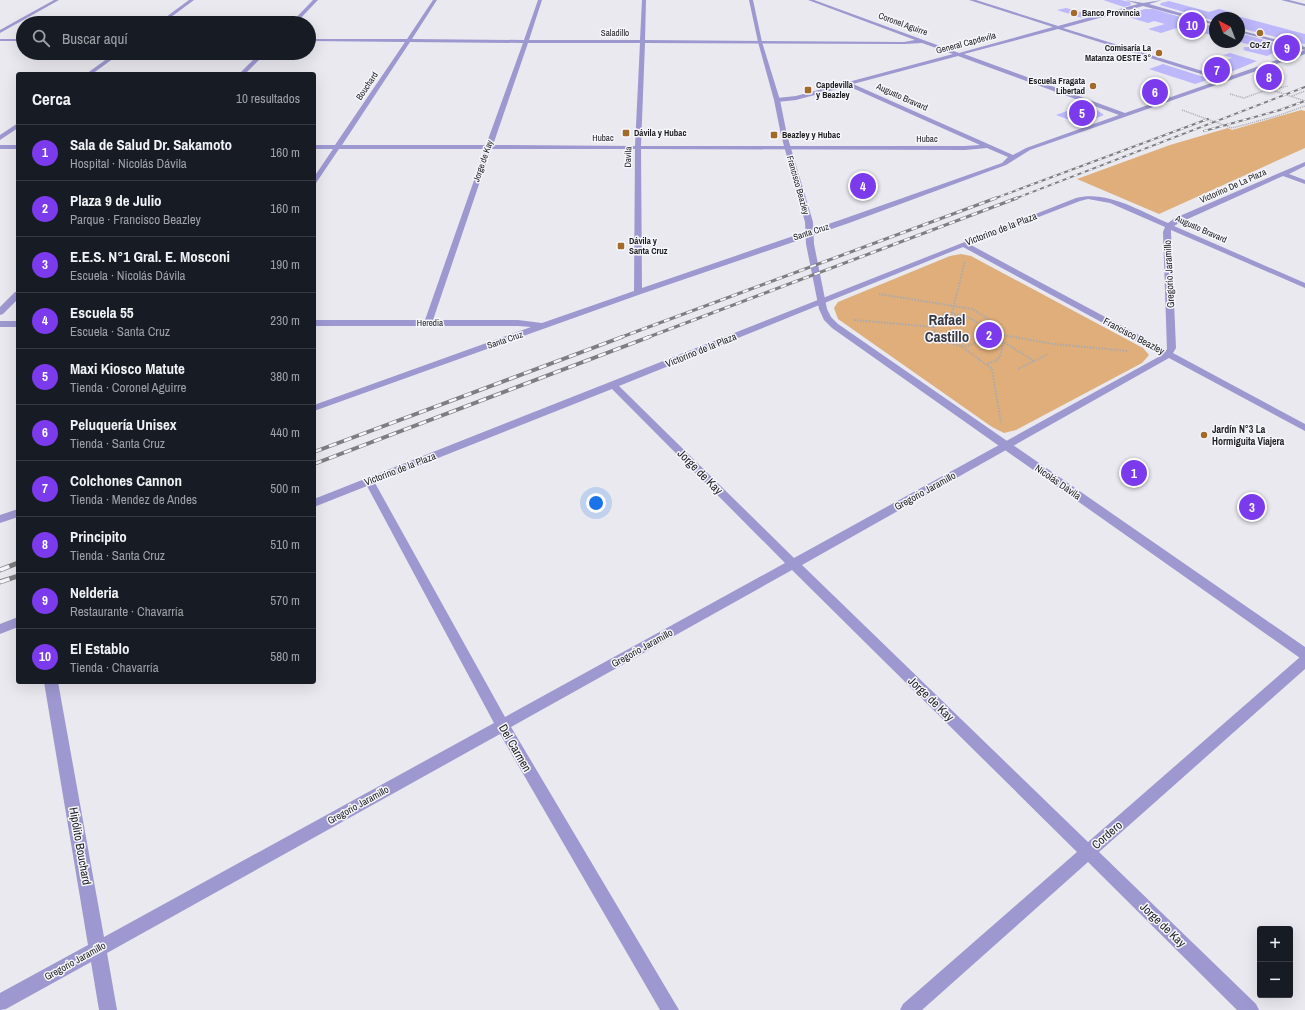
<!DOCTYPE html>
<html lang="es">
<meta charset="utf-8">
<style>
:root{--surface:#171b24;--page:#20242c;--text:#f1f3f6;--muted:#9ea1a6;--line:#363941;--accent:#7c3aed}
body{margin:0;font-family:"Archivo Narrow",sans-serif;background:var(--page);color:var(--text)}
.controls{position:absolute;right:12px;bottom:12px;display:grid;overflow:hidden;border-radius:4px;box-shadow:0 4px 16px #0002}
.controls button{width:36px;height:36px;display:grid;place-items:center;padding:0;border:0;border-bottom:1px solid var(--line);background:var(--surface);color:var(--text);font:20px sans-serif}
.compass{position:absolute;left:1209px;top:12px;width:36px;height:36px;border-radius:50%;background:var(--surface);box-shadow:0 4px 16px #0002;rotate:318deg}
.you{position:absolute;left:596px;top:503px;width:14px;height:14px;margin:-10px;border:3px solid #fff;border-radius:50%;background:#1a73e8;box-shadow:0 0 0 6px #1a73e833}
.badge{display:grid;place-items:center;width:26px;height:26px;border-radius:50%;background:var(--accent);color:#fff;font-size:13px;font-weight:700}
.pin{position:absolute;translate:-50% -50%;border:2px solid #fff;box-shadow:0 1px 4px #0006}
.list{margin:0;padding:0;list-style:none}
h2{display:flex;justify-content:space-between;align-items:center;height:52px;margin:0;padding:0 16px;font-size:17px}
h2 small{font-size:13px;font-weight:400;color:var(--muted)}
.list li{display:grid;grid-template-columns:26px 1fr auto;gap:12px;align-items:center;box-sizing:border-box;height:56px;padding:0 16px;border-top:1px solid var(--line)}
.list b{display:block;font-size:15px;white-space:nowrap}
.list p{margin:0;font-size:13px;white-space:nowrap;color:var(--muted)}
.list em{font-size:13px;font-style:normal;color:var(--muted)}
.icon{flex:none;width:22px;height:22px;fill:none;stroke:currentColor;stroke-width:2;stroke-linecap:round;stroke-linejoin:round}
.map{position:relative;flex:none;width:1305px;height:1010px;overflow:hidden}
.search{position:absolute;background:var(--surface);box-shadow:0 4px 16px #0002;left:16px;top:16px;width:300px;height:44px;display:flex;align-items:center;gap:10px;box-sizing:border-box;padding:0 14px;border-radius:22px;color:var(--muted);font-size:15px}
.panel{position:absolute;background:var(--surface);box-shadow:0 4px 16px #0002;left:16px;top:72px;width:300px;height:612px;border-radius:4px}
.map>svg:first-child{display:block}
.green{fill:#dfae7a}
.building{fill:#bdb7fc}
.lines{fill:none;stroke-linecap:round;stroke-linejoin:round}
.path-far2{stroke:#aaaaae;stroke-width:1;stroke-dasharray:1 1;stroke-linecap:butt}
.path-far1{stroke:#aaaaae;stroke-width:1.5;stroke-dasharray:1 1;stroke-linecap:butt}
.path{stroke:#aaaaae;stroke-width:2;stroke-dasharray:1.5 1.5;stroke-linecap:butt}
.minor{fill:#9d98d0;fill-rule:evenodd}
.tertiary{fill:#9d98d0;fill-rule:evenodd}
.rail-far3-casing{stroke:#7e7e82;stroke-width:2}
.rail-far2-casing{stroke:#7e7e82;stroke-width:3}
.rail-far1-casing{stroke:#7e7e82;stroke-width:4}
.rail-casing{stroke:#7e7e82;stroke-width:5}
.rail-far3{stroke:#f6f6fd;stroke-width:1.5;stroke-dasharray:4;stroke-linecap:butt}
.rail-far2{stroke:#f6f6fd;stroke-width:2;stroke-dasharray:6;stroke-linecap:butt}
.rail-far1{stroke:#f6f6fd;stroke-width:2.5;stroke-dasharray:8;stroke-linecap:butt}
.rail{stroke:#f6f6fd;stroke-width:3.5;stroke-dasharray:10;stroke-linecap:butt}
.poi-dot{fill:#a36b28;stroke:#f6f6fd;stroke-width:1.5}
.labels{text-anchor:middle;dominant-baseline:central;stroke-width:3;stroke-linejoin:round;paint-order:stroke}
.far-poi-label{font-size:9px;font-weight:bold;fill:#1d1d1f;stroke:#f6f6fd;text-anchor:start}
.far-street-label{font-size:9px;fill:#1d1d1f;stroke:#f6f6fd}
.street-label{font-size:10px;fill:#1d1d1f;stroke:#f6f6fd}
.poi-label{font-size:10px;font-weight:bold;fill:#1d1d1f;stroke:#f6f6fd;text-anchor:start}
.near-street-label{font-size:12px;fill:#1d1d1f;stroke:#f6f6fd}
.far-town-label{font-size:15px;font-weight:bold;fill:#39383e;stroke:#f6f6fd}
</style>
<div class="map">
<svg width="1305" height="1010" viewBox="0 0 1305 1010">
<rect width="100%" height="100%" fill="#e9e9ef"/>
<!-- green -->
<g class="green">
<polygon points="1301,110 1305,111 1305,148 1159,214 1077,179 1170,145 1228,128 1232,130"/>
<polygon points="961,254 971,256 1143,348 1149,355 1142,363 1016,430 1004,433 992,427 838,319 834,308 838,302 950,256"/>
</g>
<!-- building -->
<g class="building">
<polygon points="1103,0 1121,0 1130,2 1131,5 1124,7"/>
<polygon points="1169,1 1209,12 1219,9 1231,12 1226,13 1305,34 1305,44 1239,28 1239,18 1215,18 1215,21 1160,5 1161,3"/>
<polygon points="1066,8 1091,15 1082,18 1057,10"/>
<polygon points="1145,9 1153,9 1204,24 1187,29 1180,27 1161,33 1148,29 1165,24 1154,21 1148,23 1122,15"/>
<polygon points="1209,25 1215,27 1215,36 1191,30"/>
<polygon points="1239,33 1290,47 1292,50 1283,53 1272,51 1275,52 1267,56 1243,50 1245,49 1242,48 1246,47 1259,47 1239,42"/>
<polygon points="1230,53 1257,61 1226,74 1216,73 1202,69 1214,63 1205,61 1212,58 1222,61 1232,58 1223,55"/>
<polygon points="1163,64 1210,79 1195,84 1149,69"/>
<polygon points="1152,88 1168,94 1159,97 1143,91"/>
<polygon points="1083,105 1097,110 1104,115 1081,124 1056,115"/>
</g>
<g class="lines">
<!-- path-far2 -->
<polyline class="path-far2" points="1279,88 1288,86"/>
<!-- path-far1 -->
<g class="path-far1">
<polyline points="1273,90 1282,87"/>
<polyline points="1230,94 1244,98 1269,89 1305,101"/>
<polyline points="1292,96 1305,91"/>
<polyline points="1182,110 1232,128 1277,116 1305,106"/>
</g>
<!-- path -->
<g class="path">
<path d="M879,294L972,309L1001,327C1003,336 1005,355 995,361C993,362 989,363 986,364"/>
<path d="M945,313C961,314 977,318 986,332C971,364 910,333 945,313Z"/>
<polyline points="952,313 965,261"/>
<polyline points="854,320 934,327"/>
<polyline points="986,332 1053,344 1128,351"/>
<polyline points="1002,341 1034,361"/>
<polyline points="961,346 992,369 1001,423"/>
<polyline points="1018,369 1048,354"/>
</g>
<!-- minor -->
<g class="minor">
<polygon points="54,0 59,0 0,33 0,30"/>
<polygon points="313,0 318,0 296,23 291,23"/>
<path d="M433,0H437L412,39L524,40L538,0H542L529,40H640L642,0H646L645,40L904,42L915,40L808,0H814L959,53L1053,27L969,0H976L1058,26L1138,4L1125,0L1143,3L1162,0L1149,4L1215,23V25L1143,6L1063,28L1225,78L1305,50L1239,32V30L1305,47V54L1030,150L1006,165L849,223L641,294L314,411V405L531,327L518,326H314V320H425L485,149H339L316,183L314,184V177L333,149H314V145H335L405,42L309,41V39H407ZM1058,29L1220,80L1125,113L964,54ZM410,42L523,43L486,145H342ZM528,43H640L635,146L493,145ZM645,43L904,44L922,43L953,54L796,96L777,98L774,100L777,102L796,100L848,86L980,145L965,146H641ZM958,56L1119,115L1026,148L1013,155L853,84ZM987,148L1008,157L1002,163L843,219L642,288L641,149L965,150ZM491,149H635L634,291L542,323L518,320H433Z"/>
<polygon points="1281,0 1289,0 1305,4 1305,6"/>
<rect x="0" y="39" width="23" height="2"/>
<polygon points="260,53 266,53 245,74 239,74"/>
<rect x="0" y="145" width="18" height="4"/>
<path d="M1305,162V166L1289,174L1305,180V184L1283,176L1181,222L1174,226L1305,283V288L1171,230V232L1176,348L1173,353L1305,424V431L1169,358L802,565L1088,842L1300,657L1305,655V669L1099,852L1256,1004L1259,1010H1237L1088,862L922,1010H900L903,1004L1077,852L792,570L511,727L679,1010H660L500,734L107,953L117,1010H99L91,962L6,1009L0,1010V993L88,945L44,682H58L104,937L494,723L367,486L314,507V499L1076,198C1107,190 1140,211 1168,223L1175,218ZM1088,199L1110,203L1165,227L1163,232L1167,350L969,244L1080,201ZM963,247L1162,355L794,558L619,386ZM612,389L785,563L505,717L375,483Z"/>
<polygon points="15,292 18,292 18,299 3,314 0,315 0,307"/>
<rect x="0" y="321" width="18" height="6"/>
<polygon points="18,509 18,517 0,523 0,515"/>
<polygon points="18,617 18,627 0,634 0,624"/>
</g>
<!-- tertiary -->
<g class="tertiary">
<polygon points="189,0 194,0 163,23 158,23"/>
<polygon points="749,0 753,0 762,42 780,100 787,135 813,222 814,244 827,309 831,317 838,324 1305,647 1305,659 1300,658 832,328 824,320 819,309 806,244 805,222 781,135 774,100 758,42"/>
<polygon points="115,53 121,53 92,74 86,74"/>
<polygon points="18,123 18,128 0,140 0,135"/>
</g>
<defs>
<g id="rail-far3">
<polyline points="1204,131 1280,110 1305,101"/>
<polyline points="993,199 1208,119"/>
<polyline points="1014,199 1305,87"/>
</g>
<g id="rail-far2">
<polyline points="619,338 996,198"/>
<polyline points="646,338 1017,198"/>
</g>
<g id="rail-far1">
<polyline points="314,452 622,337"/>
<polyline points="314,464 649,337"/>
</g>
<g id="rail">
<polyline points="0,570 18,563"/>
<polyline points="0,582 18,576"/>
</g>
</defs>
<!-- rail-far3 casing -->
<use href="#rail-far3" class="rail-far3-casing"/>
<!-- rail-far2 casing -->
<use href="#rail-far2" class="rail-far2-casing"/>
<!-- rail-far1 casing -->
<use href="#rail-far1" class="rail-far1-casing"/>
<!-- rail casing -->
<use href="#rail" class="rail-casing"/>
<!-- rail-far3 -->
<use href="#rail-far3" class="rail-far3"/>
<!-- rail-far2 -->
<use href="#rail-far2" class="rail-far2"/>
<!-- rail-far1 -->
<use href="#rail-far1" class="rail-far1"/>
<!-- rail -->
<use href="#rail" class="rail"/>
</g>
<!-- markers -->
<g class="poi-dot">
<circle cx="1074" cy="13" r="4"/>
<circle cx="1260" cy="33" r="4"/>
<circle cx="1159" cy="53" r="4"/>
<circle cx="1093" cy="86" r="4"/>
<rect x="804" y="86" width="8" height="8" rx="2"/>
<rect x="622" y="129" width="8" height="8" rx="2"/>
<rect x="770" y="131" width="8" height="8" rx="2"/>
<rect x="617" y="242" width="8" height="8" rx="2"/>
<circle cx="1204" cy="435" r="4"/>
</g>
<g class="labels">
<!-- far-poi labels -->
<g class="far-poi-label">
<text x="1082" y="13">Banco Provincia</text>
<text x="1260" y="45" text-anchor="middle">Co-27</text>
<text x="1151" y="48" text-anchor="end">Comisaría La<tspan x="1151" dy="10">Matanza OESTE 3°</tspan></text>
<text x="1085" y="81" text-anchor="end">Escuela Fragata<tspan x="1085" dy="10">Libertad</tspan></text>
<text x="816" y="85">Capdevilla<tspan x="816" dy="10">y Beazley</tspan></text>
<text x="634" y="133">Dávila y Hubac</text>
<text x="782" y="135">Beazley y Hubac</text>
<text x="629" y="241">Dávila y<tspan x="629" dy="10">Santa Cruz</tspan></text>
</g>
<!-- far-street labels -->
<g class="far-street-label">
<text transform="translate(903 24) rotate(20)">Coronel Aguirre</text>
<text x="615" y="33">Saladillo</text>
<text transform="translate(966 43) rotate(-15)">General Capdevila</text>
<text transform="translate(367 86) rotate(-56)">Bouchard</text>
<text transform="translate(902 97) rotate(24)">Augusto Bravard</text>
<text x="603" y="138">Hubac</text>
<text x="927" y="139">Hubac</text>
<text transform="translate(628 157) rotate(-88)">Davila</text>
<text transform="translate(483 161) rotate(-71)">Jorge de Kay</text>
<text transform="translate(798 185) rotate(74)">Francisco Beazley</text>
<text transform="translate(1233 186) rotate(-24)">Victorino De La Plaza</text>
<text transform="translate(1201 229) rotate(24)">Augusto Bravard</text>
<text transform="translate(811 232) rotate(-18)">Santa Cruz</text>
<text x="430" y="323">Heredia</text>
<text transform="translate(505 340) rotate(-19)">Santa Cruz</text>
</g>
<!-- street labels -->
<g class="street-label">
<text transform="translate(1001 229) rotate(-21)">Victorino de la Plaza</text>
<text transform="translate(1169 274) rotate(-93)">Gregorio Jaramillo</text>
<text transform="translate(1134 336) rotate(28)">Francisco Beazley</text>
<text transform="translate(701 350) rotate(-22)">Victorino de la Plaza</text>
<text transform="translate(400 469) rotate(-21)">Victorino de la Plaza</text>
<text transform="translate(1058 482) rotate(35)">Nicolás Dávila</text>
<text transform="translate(925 491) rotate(-29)">Gregorio Jaramillo</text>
<text transform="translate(642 648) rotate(-29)">Gregorio Jaramillo</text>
<text transform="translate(358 805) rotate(-29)">Gregorio Jaramillo</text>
<text transform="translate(75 961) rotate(-29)">Gregorio Jaramillo</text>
</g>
<!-- poi labels -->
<g class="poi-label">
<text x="1212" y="429">Jardín N°3 La<tspan x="1212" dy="12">Hormiguita Viajera</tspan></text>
</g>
<!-- near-street labels -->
<g class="near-street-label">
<text transform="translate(700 472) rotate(45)">Jorge de Kay</text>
<text transform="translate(931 699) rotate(44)">Jorge de Kay</text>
<text transform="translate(515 748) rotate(60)">Del Carmen</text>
<text transform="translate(1107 835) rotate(-41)">Cordero</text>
<text transform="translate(80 846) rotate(80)">Hipólito Bouchard</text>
<text transform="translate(1163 925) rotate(44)">Jorge de Kay</text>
</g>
<!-- far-town labels -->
<g class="far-town-label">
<text x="947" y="319">Rafael<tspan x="947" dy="17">Castillo</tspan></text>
</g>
</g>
</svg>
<div class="controls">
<button>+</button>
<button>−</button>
</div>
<svg class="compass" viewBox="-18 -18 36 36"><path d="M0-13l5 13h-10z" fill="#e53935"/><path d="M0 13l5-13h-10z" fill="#9ea1a6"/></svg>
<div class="you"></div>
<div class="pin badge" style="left:1134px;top:473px">1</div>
<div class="pin badge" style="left:989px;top:335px">2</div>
<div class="pin badge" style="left:1252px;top:507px">3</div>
<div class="pin badge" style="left:863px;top:186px">4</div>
<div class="pin badge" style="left:1082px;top:113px">5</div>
<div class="pin badge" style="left:1155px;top:92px">6</div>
<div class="pin badge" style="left:1217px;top:70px">7</div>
<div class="pin badge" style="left:1269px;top:77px">8</div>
<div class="pin badge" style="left:1287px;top:48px">9</div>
<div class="pin badge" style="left:1192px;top:25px">10</div>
<div class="search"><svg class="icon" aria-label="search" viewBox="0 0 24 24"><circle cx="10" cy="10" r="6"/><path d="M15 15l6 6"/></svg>Buscar aquí</div>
<section class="panel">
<h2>Cerca<small>10 resultados</small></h2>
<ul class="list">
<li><span class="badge">1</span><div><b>Sala de Salud Dr. Sakamoto</b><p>Hospital · Nicolás Dávila</p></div><em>160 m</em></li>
<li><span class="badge">2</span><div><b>Plaza 9 de Julio</b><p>Parque · Francisco Beazley</p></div><em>160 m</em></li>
<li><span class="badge">3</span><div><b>E.E.S. N°1 Gral. E. Mosconi</b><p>Escuela · Nicolás Dávila</p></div><em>190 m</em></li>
<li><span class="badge">4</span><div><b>Escuela 55</b><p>Escuela · Santa Cruz</p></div><em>230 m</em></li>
<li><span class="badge">5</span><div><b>Maxi Kiosco Matute</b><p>Tienda · Coronel Aguirre</p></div><em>380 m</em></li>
<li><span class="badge">6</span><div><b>Peluquería Unisex</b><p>Tienda · Santa Cruz</p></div><em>440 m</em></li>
<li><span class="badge">7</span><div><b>Colchones Cannon</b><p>Tienda · Mendez de Andes</p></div><em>500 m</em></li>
<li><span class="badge">8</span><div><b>Principito</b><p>Tienda · Santa Cruz</p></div><em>510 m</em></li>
<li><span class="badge">9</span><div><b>Nelderia</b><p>Restaurante · Chavarría</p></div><em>570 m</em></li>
<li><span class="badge">10</span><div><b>El Establo</b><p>Tienda · Chavarría</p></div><em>580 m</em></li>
</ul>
</section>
</div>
